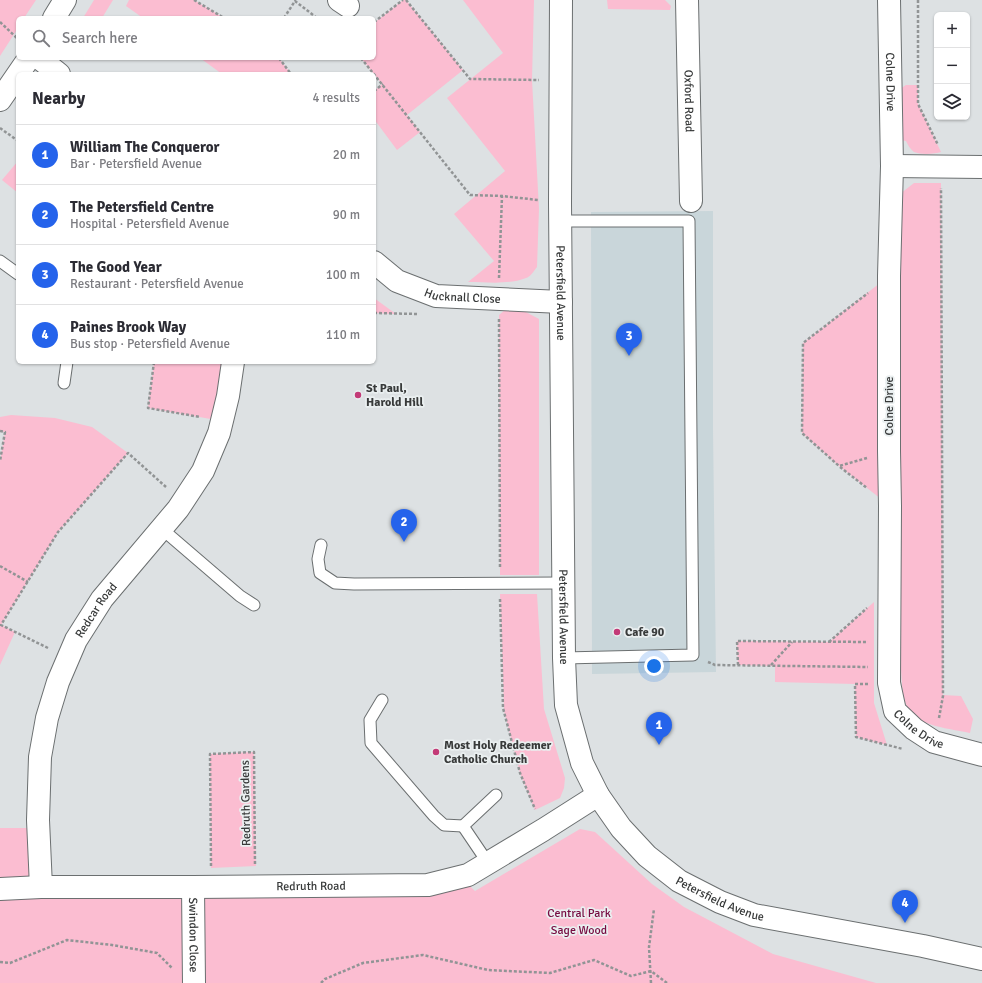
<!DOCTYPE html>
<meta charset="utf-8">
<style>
:root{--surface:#fff;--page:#f7f7f7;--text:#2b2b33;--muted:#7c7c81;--line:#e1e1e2;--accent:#2563eb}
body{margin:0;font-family:Signika,sans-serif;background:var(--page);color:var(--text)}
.controls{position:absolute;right:12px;top:12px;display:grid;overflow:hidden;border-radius:6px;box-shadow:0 1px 3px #0004}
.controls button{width:36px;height:36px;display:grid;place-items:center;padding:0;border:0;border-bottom:1px solid var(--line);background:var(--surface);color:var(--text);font:20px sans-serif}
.you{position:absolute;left:654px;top:666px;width:14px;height:14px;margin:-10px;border:3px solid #fff;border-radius:50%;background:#1a73e8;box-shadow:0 0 0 6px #1a73e833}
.badge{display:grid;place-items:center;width:26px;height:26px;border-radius:50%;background:var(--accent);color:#fff;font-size:13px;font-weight:700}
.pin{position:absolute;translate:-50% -33px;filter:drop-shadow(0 1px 2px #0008)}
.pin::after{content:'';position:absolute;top:21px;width:14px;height:12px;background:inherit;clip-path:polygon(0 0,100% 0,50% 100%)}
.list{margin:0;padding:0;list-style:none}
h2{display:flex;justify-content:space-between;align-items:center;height:52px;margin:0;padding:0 16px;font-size:17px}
h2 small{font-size:13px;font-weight:400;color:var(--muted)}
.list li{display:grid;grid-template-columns:26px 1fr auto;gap:12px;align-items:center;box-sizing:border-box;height:60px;padding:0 16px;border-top:1px solid var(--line)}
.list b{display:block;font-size:15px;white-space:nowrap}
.list p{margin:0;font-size:13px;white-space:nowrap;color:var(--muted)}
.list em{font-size:13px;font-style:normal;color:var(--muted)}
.icon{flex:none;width:22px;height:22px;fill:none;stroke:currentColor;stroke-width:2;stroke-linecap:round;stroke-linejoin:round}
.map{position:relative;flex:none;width:982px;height:983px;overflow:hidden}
.search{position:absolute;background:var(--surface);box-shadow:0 1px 3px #0004;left:16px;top:16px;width:360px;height:44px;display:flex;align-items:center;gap:10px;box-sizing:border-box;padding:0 14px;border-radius:6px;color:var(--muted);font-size:15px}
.panel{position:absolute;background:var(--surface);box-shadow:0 1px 3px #0004;left:16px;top:72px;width:360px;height:292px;border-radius:6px}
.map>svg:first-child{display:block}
.built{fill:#c9d6da}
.green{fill:#fbbdd1}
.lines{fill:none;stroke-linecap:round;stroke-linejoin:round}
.service-casing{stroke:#6b6f70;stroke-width:13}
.minor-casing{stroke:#6b6f70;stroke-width:24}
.tertiary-casing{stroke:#6b6f70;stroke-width:24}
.path{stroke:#919495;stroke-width:2.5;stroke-dasharray:3 2;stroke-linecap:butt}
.service{stroke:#fff;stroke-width:11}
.minor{stroke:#fff;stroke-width:22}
.tertiary{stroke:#fff;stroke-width:22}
.poi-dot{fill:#c33a77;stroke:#eaeff0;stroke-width:1.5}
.labels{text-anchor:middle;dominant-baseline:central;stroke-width:3.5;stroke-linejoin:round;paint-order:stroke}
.street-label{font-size:12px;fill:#383a3a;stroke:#eaeff0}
.poi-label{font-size:12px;font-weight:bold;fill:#383a3a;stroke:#eaeff0;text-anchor:start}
.park-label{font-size:12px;fill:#760c41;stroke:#eaeff0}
</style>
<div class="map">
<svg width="982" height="983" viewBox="0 0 982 983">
<rect width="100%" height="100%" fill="#dde1e3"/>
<!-- built -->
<polygon class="built" points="713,211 713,429 716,672 592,674 591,212"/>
<!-- green -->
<g class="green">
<polygon points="0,0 36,0 24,18 18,18 18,28 0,56"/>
<polygon points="94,0 113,0 102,18 83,18"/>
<polygon points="129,0 194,0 224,18 143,18 126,6"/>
<polygon points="403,0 406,0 463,70 407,115 420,132 397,150 374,119 374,91 382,84 361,58 374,58 374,23"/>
<path d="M463,0H534L532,80L539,209L537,267C534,271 530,277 526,278C508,285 487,282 468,282L494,261L454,214L505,171L447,98L503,53Z"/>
<polygon points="607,0 665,0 671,6 670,10 608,9"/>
<polygon points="200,58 279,58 291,74 222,74"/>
<path d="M906,85H918V104L941,152C935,154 921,155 914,152C910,149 908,145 906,141L900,140V89Z"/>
<polygon points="18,161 18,193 2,180"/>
<path d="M914,183H941L943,695L961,696L973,719L970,733C952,729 917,726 908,709C902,697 902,683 901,670L900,194Z"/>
<polygon points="889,276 890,506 839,466 802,433 803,343"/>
<polygon points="374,298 396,314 374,313"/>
<polygon points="506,309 522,310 539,319 539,575 500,575 499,315"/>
<polygon points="154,362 233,362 222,421 148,408"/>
<polygon points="11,415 55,418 92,427 128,453 58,532 1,625 15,632 0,665 0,461 5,432 0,431 0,417"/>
<polygon points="500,594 537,594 544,709 565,778 564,788 560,798 535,810 520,773 504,711"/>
<polygon points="874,602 874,703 887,745 856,737 855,684 775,682 775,666 738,665 737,641 829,642"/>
<polygon points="254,752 256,866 211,868 210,754"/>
<polygon points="0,828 38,828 41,887 460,877 475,891 580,829 595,832 652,884 684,907 773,954 876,983 0,983"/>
</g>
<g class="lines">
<defs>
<g id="service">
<polyline points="560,221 689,221 693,655 564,658"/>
<polyline points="0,261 18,274"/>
<polyline points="64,383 67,362"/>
<polyline points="162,529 240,596 254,605"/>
<polyline points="321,545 318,559 320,573 335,583 354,584 562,583"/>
<polyline points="382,700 370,720 371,743 434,816 444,825 463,826"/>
<polyline points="488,863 463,826 496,795"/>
</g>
<g id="minor">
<polyline points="339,0 348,6"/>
<path id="s1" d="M687,0L691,201"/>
<path id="s2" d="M889,0L892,166L889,276V451L890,506L889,683L895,711L914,729L934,742L982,755"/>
<polyline points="54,18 65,0"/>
<polyline points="39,58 59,74"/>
<polyline points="0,100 29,58"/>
<polyline points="892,166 982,167"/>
<path id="s3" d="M374,262L397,281L436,296L561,302"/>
<path id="s4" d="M41,887L38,820L40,757L47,718L58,682L76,640L102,599L178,509L203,471L219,433L228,396L233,362"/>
<path id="s5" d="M193,887L194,983"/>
<path id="s6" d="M0,889L41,887H193L428,885L468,875L543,830L598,795"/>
</g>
<g id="tertiary">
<path id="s7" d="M561,0L560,203L564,658L566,705L582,763L598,795L621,828L647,856L679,881L720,902L754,915L923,946L982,959"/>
</g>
</defs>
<!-- service casing -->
<use href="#service" class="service-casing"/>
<!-- minor casing -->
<use href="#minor" class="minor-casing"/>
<!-- tertiary casing -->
<use href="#tertiary" class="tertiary-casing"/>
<!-- path -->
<g class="path">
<polyline points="194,0 224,18"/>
<polyline points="406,0 470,79 539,80"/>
<polyline points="918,0 918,104 938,145"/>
<polyline points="284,18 295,1 317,18"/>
<polyline points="0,22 18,39"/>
<polyline points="374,22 403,0"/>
<polyline points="279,58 291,74"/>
<polyline points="361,58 470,195 502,196"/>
<polyline points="374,91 383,84"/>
<polyline points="0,128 18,141"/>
<polyline points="499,278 502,196 538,200"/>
<polyline points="374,313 418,314"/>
<polyline points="499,319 500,568"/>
<polyline points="154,362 148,408 200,417"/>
<polyline points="0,431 5,432 0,461"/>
<polyline points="867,458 839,466 802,433 803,343 868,293"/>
<polyline points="840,467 867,488"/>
<polyline points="0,566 28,582"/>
<polyline points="500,599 503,708 520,773 535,809"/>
<polyline points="829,642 867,608"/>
<polyline points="48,648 1,625 58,532 128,453 166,487"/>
<polyline points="708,662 715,665 868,667"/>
<polyline points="738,665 737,641 868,642"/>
<polyline points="771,665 792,642"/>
<polyline points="868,684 855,684 856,737 903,749"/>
<polyline points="939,718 943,696 941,188"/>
<polyline points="211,866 210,754 254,752 255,865"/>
<polyline points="0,962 10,963 67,940 112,945 157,953 172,968"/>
<polyline points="321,983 325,979 363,963 423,955 488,970 550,973 594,960 631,976 651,971 667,983"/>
<polyline points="651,983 649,947 654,909"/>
</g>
<!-- service -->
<use href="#service" class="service"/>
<!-- minor -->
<use href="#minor" class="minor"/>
<!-- tertiary -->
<use href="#tertiary" class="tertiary"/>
</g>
<!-- markers -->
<g class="poi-dot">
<circle cx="358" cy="395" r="4"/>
<circle cx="617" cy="632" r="4"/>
<circle cx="436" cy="752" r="4"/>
</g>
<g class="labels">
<!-- street labels -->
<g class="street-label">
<text stroke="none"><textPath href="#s2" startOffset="82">Colne Drive</textPath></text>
<text stroke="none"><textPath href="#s1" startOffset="101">Oxford Road</textPath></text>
<text stroke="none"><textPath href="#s7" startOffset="293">Petersfield Avenue</textPath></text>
<text stroke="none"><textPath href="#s3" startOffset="98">Hucknall Close</textPath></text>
<text transform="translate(889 406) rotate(-90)">Colne Drive</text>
<text stroke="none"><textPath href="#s4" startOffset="289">Redcar Road</textPath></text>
<text stroke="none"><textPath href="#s7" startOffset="617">Petersfield Avenue</textPath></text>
<text stroke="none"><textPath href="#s2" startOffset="742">Colne Drive</textPath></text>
<text transform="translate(246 803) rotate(-91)">Redruth Gardens</text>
<text stroke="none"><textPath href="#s6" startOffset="311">Redruth Road</textPath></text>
<text stroke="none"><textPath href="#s7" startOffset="965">Petersfield Avenue</textPath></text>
<text stroke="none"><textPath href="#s5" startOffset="48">Swindon Close</textPath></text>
</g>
<!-- poi labels -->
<g class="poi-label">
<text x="366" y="388">St Paul,<tspan x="366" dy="14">Harold Hill</tspan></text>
<text x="625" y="632">Cafe 90</text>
<text x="444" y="745">Most Holy Redeemer<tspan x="444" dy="14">Catholic Church</tspan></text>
</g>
<!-- park labels -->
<g class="park-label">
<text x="579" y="913">Central Park</text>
<text x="579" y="930">Sage Wood</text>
</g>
</g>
</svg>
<div class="controls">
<button>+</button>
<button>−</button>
<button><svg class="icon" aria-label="layers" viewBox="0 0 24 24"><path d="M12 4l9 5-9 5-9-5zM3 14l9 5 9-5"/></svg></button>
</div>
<div class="you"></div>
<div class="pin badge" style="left:659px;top:745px">1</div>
<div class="pin badge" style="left:404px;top:542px">2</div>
<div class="pin badge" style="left:629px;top:356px">3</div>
<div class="pin badge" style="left:905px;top:923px">4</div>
<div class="search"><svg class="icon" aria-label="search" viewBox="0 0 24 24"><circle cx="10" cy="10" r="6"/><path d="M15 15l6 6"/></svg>Search here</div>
<section class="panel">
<h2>Nearby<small>4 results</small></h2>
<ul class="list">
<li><span class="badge">1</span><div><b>William The Conqueror</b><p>Bar · Petersfield Avenue</p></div><em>20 m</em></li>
<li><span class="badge">2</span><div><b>The Petersfield Centre</b><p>Hospital · Petersfield Avenue</p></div><em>90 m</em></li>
<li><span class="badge">3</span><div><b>The Good Year</b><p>Restaurant · Petersfield Avenue</p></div><em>100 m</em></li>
<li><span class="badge">4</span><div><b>Paines Brook Way</b><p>Bus stop · Petersfield Avenue</p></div><em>110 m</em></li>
</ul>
</section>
</div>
